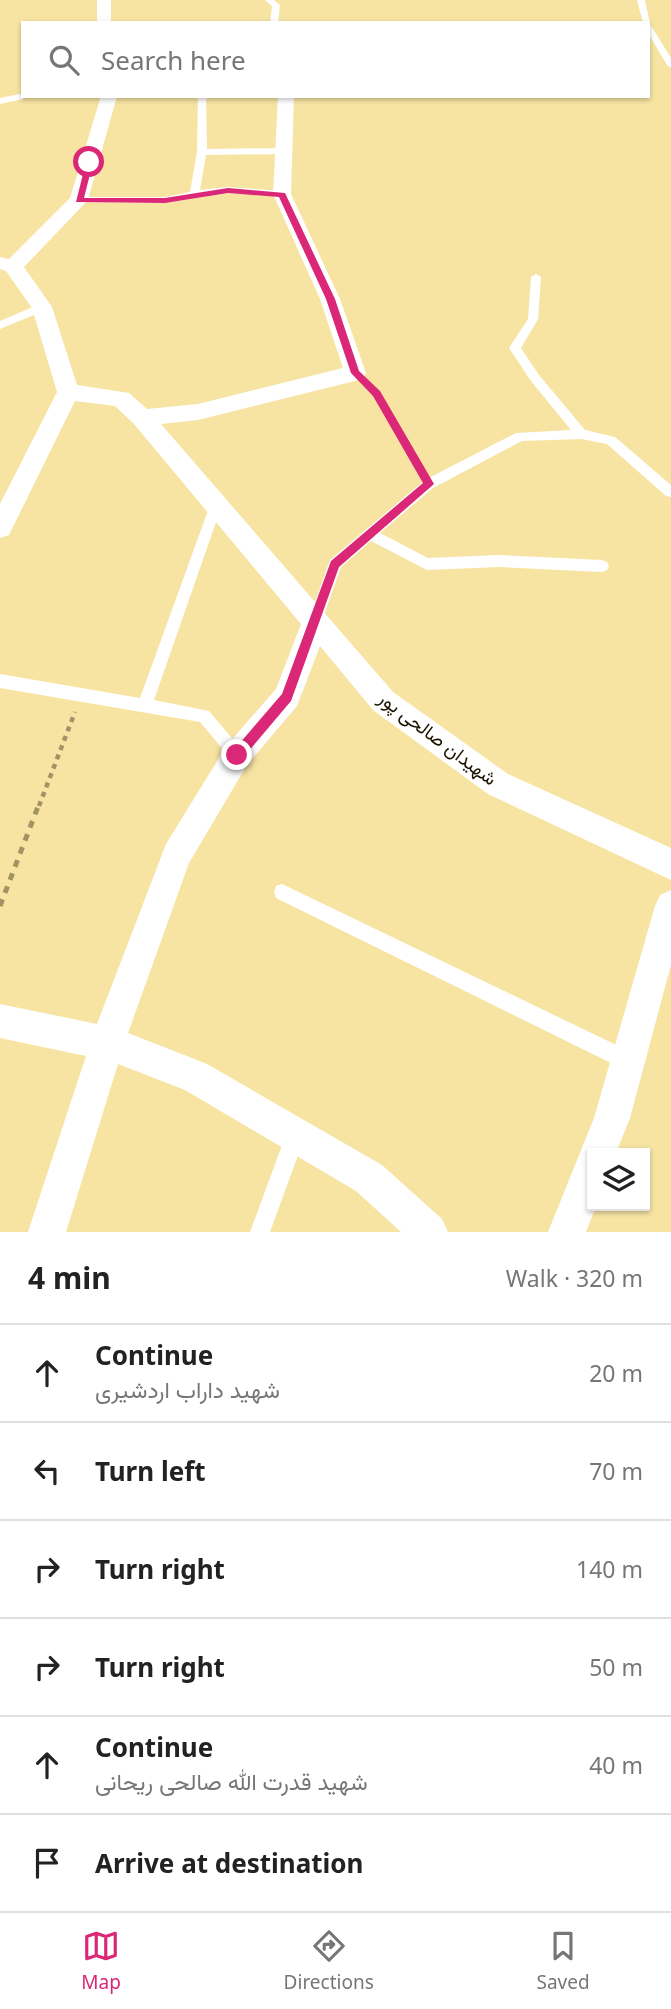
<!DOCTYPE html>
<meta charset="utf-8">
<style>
:root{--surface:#fff;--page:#f6f6f6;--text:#222;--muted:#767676;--line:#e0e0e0;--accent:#db2777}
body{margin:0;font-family:"Noto Sans",Vazirmatn,sans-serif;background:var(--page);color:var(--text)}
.controls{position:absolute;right:21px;bottom:21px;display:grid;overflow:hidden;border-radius:0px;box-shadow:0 2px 5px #0004}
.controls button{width:63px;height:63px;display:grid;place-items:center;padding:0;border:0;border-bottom:2px solid var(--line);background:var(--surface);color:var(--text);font:35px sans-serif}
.stop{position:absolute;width:21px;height:21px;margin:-16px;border:5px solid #db2777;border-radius:50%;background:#fff}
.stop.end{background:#db2777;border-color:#fff;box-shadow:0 2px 7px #0008}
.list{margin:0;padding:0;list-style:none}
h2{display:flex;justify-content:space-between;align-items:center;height:91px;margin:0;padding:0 28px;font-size:30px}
h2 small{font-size:23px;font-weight:400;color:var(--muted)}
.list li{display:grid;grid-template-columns:46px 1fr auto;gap:21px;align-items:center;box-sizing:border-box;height:98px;padding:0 28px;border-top:2px solid var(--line)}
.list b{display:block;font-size:26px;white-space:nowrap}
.list p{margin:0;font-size:23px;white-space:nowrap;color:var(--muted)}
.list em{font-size:23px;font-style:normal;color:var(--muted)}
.icon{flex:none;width:38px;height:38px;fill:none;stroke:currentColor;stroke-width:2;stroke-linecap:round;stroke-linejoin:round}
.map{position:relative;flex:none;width:671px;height:1232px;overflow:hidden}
.search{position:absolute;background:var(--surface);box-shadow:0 2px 5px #0004;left:21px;right:21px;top:21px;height:77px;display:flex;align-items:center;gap:18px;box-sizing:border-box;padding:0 24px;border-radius:0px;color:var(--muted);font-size:26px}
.sheet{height:679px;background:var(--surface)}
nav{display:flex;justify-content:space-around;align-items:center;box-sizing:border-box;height:98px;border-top:2px solid var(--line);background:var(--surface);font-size:19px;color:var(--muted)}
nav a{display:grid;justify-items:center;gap:4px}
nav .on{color:var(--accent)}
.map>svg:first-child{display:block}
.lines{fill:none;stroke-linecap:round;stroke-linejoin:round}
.path-far2{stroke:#a29364;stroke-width:3.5;stroke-dasharray:4.5 4.5;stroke-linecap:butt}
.path-far1{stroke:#a29364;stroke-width:4.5;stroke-dasharray:5 5;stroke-linecap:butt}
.path{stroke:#a29364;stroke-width:5;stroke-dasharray:7 7;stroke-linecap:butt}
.service{fill:#fff;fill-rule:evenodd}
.minor{fill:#fff;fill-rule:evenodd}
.route{fill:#db2777}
.labels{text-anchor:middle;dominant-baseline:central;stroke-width:5;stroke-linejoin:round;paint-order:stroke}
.street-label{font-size:19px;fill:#1b1300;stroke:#fff}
</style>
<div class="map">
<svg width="671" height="1232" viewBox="0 0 671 1232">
<rect width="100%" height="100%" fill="#f7e4a3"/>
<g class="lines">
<!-- path-far2 -->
<polyline class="path-far2" points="369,387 376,394 420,468"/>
<!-- path-far1 -->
<polyline class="path-far1" points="39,806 75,712"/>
<!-- path -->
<polyline class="path" points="0,906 39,804"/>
<!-- service -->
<g class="service">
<polygon points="265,0 274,0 280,5 278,23 270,23 272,6"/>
<polygon points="637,0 645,0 650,24 671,58 671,68 667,65 648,33 648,23 643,23"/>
<polygon points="20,94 24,96 23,99 0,104 0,98"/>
<polygon points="198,96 206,96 207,149 284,148 289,151 284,154 206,155 200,190 228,187 282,191 285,192 285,196 228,193 165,203 76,202 76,198 79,197 165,197 190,192 197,152"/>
<polygon points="536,274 541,277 538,319 521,348 539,375 585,430 615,437 671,485 671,497 666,496 607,444 581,439 522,441 433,488 380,533 428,558 498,555 602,560 607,562 609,566 607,570 602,572 498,567 427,570 371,541 341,567 320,626 315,628 310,626 308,622 330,560 425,480 516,433 571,430 531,381 509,348 528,319 531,277"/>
<polygon points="42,303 47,307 46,310 0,329 0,321"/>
<polygon points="216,500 222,505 154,700 209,711 242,750 245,755 242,760 237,762 232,760 200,722 0,688 0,674 140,698 210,505"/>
<polygon points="282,884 635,1054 637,1061 635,1068 628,1070 621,1068 276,898 274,892 276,886"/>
<polygon points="295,1126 302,1129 305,1136 270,1232 250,1232 288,1129"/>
</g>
<!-- minor -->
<g class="minor">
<rect x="97" y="0" width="14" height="23"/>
<polygon points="101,96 117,96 88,200 24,267 52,307 77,385 129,393 147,409 198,404 343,368 320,299 273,194 278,96 294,96 291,194 340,299 366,373 363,378 355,381 198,420 161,424 393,692 508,774 671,848 671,880 488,794 373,710 320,646 297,706 247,765 189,863 128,1033 207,1064 382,1165 442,1219 448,1232 401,1232 356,1191 185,1090 118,1064 66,1232 28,1232 86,1056 0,1038 0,1004 97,1024 166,844 227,745 276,689 301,624 134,424 115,406 75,401 9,535 0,538 0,504 57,392 32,308 6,271 0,269 0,257 9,259 70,198"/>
<polygon points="671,890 671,965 630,1118 616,1153 592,1153 592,1206 596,1206 586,1232 548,1232 594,1118 655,906 660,895"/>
</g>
</g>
<!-- route -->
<polygon class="route" points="89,160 93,162 84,198 165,198 228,188 285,193 335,299 359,371 380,391 434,484 339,567 291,701 242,759 237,761 233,759 233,751 282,694 331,561 423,483 373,396 351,373 326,299 279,197 228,193 165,203 76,202 86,162"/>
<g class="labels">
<!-- street labels -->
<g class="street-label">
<text transform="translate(438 738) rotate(37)">شهیدان صالحی پور</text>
</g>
</g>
</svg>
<div class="controls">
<button><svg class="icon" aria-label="layers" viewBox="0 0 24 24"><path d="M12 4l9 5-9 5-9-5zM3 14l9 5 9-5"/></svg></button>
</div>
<div class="stop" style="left:89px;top:162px"></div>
<div class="stop end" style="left:237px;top:755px"></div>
<div class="search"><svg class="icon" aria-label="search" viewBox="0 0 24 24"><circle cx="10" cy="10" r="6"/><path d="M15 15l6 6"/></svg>Search here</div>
</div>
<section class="sheet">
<h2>4 min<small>Walk · 320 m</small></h2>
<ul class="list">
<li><svg class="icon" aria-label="ahead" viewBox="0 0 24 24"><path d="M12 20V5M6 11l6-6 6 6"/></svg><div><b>Continue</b><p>شهید داراب اردشیری</p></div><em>20 m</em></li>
<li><svg class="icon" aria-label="left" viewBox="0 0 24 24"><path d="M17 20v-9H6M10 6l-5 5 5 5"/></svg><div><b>Turn left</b></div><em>70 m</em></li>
<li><svg class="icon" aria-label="right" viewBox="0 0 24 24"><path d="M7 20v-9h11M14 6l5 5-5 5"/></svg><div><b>Turn right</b></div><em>140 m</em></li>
<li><svg class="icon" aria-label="right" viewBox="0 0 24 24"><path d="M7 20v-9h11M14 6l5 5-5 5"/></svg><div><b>Turn right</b></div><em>50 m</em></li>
<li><svg class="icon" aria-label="ahead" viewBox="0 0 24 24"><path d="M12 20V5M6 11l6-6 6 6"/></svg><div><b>Continue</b><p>شهید قدرت الله صالحی ریحانی</p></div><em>40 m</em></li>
<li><svg class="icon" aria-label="arrive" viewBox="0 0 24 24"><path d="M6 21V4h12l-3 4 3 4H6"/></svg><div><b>Arrive at destination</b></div></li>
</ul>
</section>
<nav>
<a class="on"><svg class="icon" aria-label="map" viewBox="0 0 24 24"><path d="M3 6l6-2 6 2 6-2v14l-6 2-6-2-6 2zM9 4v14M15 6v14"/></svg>Map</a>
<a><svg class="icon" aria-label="directions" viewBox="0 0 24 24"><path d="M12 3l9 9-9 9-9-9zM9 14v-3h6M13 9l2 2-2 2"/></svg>Directions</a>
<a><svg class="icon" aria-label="saved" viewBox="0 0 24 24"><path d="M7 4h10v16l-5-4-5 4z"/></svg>Saved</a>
</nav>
